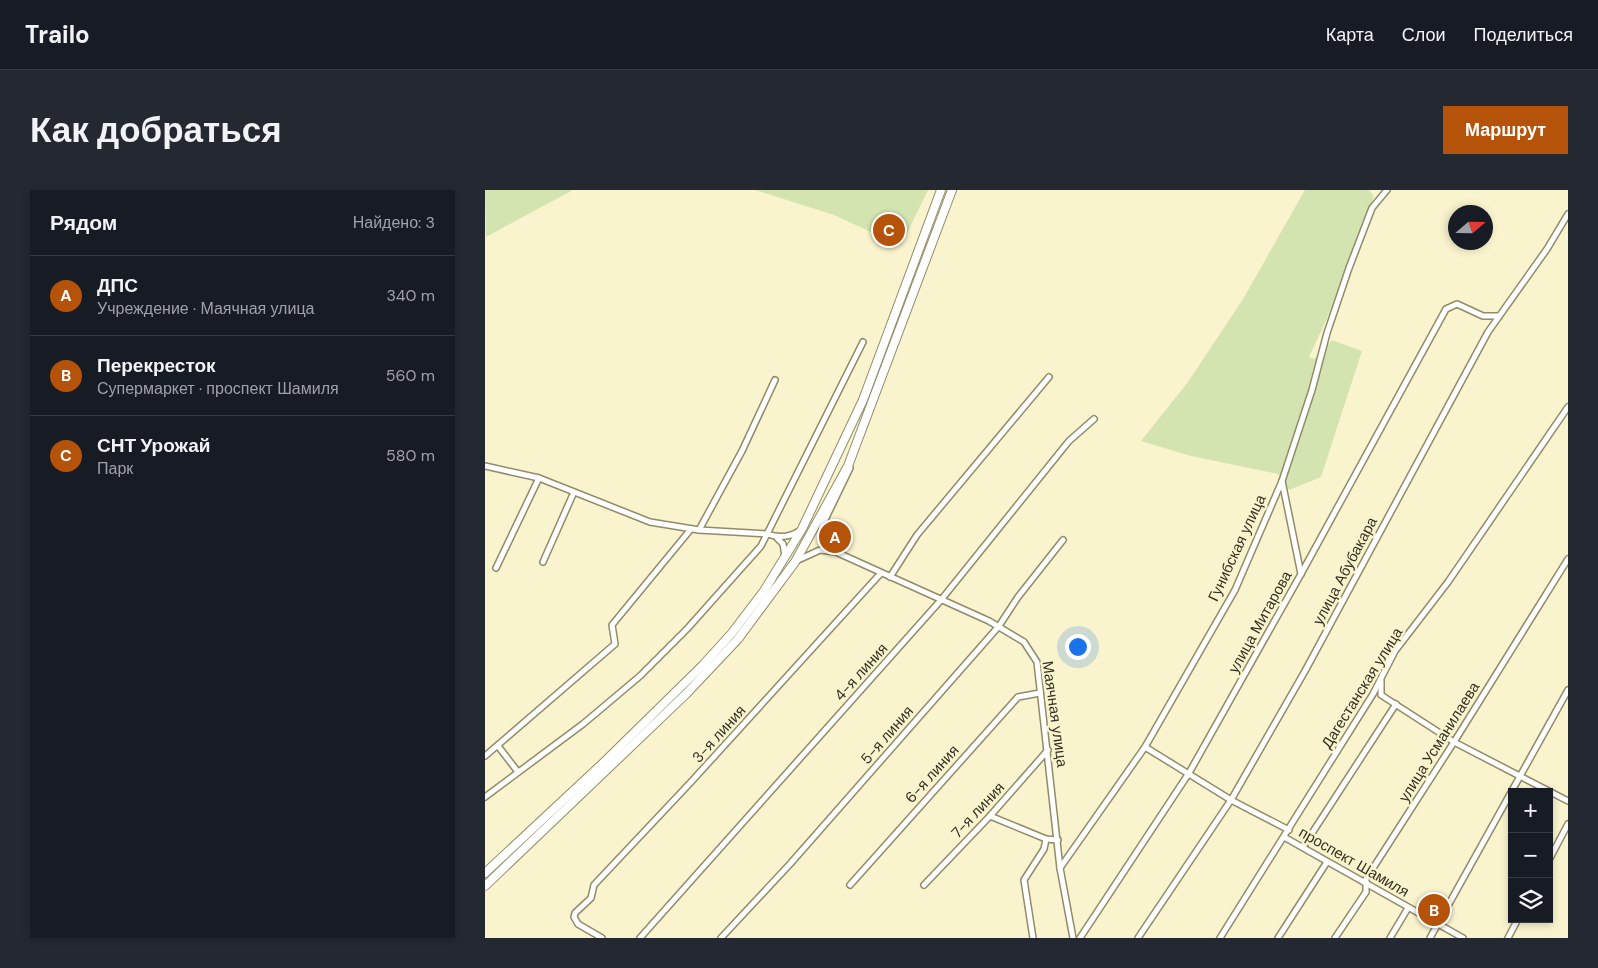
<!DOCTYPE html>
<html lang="ru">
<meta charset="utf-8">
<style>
:root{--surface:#171b24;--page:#242831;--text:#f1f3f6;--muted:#9ea1a6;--line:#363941;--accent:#b45309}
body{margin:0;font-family:"DM Sans",sans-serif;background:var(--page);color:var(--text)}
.controls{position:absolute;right:15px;bottom:15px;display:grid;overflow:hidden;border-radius:0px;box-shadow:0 2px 8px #0003}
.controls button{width:45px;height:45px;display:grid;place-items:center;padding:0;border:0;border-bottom:1px solid var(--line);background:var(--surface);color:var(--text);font:25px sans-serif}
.compass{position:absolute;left:963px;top:15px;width:45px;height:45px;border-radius:50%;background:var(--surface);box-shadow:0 2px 8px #0003;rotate:70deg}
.you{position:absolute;left:592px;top:456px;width:18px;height:18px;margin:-12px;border:4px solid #fff;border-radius:50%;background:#1a73e8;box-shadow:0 0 0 8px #1a73e833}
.badge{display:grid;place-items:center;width:32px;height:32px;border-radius:50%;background:var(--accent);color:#fff;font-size:16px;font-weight:700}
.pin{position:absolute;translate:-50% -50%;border:2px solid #fff;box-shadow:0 1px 5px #0006}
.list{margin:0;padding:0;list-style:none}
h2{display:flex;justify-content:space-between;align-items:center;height:65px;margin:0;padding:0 20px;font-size:21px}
h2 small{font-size:16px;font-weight:400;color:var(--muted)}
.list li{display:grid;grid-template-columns:32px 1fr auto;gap:15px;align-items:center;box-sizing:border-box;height:80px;padding:0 20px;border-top:1px solid var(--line)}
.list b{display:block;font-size:19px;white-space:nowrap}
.list p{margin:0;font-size:16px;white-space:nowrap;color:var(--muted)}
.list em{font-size:16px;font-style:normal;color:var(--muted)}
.icon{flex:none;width:28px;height:28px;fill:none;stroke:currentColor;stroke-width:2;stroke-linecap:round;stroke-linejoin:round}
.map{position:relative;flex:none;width:1083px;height:748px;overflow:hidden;border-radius:0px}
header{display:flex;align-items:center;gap:30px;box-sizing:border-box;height:70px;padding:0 25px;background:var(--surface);border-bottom:1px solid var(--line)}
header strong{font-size:24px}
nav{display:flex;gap:28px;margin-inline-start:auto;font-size:18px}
.intro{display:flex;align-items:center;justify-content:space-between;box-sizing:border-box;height:120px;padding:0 30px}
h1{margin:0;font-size:35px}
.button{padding:12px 22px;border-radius:0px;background:var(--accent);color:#fff;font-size:18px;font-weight:700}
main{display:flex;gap:30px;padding:0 30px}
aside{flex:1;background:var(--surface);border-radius:0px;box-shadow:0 2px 8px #0003}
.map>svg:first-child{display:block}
.green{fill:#d4e4b0}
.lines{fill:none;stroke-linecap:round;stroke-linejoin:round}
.minor-casing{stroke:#918b68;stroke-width:8}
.primary-casing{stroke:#918b68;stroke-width:10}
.minor{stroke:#fff;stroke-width:5}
.primary{stroke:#fff;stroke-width:8}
.labels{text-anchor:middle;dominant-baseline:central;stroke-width:5;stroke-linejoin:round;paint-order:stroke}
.street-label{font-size:15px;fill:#323021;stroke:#faf4ce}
</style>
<header>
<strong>Trailo</strong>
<nav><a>Карта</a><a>Слои</a><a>Поделиться</a></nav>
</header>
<div class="intro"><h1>Как добраться</h1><a class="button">Маршрут</a></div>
<main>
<aside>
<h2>Рядом<small>Найдено: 3</small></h2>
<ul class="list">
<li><span class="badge">A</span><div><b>ДПС</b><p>Учреждение · Маячная улица</p></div><em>340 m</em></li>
<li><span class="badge">B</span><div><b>Перекресток</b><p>Супермаркет · проспект Шамиля</p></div><em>560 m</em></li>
<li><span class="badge">C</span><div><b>СНТ Урожай</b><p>Парк</p></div><em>580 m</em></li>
</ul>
</aside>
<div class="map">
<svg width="1083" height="748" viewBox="0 0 1083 748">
<rect width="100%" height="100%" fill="#faf4ce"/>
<!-- green -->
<g class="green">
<polygon points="0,0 88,0 1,47"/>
<polygon points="270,0 443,0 416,56 349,25"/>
<polygon points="820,0 884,0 889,6 843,126 824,167 829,169 847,150 877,161 836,287 804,300 793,284 706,266 656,251 703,192 758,109"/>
</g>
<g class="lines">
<defs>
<g id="minor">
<path d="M0,276L54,288L165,332L214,340L282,344C294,348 304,348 314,341"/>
<path d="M365,278L337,336C335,350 342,355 353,363L504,431L539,452L552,472L575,678L588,748"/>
<polyline points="797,291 816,384"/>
<polyline points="214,340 257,261 290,190"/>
<polyline points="292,348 298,354 300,366"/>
<polyline points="313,370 335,360 351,362"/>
<polyline points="58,372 89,302"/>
<polyline points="11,378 54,288"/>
<polyline points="405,387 432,345 564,187"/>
<polyline points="896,491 896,505 969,552 1083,611"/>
<polyline points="13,556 33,582"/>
<polyline points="660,557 746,610 804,640"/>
<polyline points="0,566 130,454 127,435 206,339"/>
<polyline points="0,607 98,534 155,486 202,439 276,356 378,152"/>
<polyline points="505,626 561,649 573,650"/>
<polyline points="799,647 978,748"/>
<polyline points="818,657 911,514"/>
<polyline points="1064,670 1083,634"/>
<polyline points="575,678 660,557 750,400 797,291 827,200 842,143 864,78 887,18 902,0"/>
<polyline points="365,695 533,507 555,503"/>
<polyline points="439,695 505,626 563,560"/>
<polyline points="117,748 93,734 89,727 90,723 106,708 109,695 206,592 396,383"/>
<polyline points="155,748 456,410 584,251 609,229"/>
<polyline points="236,748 305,674 514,436 533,407 578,350"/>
<polyline points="548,748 539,690 559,659 561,649"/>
<polyline points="595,748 704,583 816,384 961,119 972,114 998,126 1014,126"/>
<polyline points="653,748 746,610 820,481 1003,142 1062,59 1083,24"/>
<polyline points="735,748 888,504 910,461 963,392 1083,217"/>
<polyline points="793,748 842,672"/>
<polyline points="850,748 881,702 881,689 969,552 1083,369"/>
<polyline points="905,748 923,718"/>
<polyline points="945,748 1083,500"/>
<polyline points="1023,748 1033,729"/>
</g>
<g id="primary">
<polyline points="0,683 115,576 218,475 247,443 279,401 317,339 378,210 456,0"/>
<polyline points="0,696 201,504 253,449 310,372 363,276 467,0"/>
</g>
</defs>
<!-- minor casing -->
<use href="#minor" class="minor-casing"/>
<!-- primary casing -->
<use href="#primary" class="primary-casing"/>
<!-- minor -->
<use href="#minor" class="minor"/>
<!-- primary -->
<use href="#primary" class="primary"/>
</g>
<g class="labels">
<!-- street labels -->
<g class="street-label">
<text transform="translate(752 358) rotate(-65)">Гунибская улица</text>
<text transform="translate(860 381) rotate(-62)">улица Абубакара</text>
<text transform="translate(775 432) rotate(-61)">улица Митарова</text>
<text transform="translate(376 482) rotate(-48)">4-я линия</text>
<text transform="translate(877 498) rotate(-58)">Дагестанская улица</text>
<text transform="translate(570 524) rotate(82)">Маячная улица</text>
<text transform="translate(234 544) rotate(-48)">3-я линия</text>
<text transform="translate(402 545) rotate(-49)">5-я линия</text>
<text transform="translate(954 552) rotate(-58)">улица Усманилаева</text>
<text transform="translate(447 584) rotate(-48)">6-я линия</text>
<text transform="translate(493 620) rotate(-47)">7-я линия</text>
<text transform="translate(869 672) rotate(30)">проспект Шамиля</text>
</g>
</g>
</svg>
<div class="controls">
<button>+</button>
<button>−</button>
<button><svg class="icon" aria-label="layers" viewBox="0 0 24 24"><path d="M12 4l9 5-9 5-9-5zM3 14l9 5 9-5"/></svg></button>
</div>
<svg class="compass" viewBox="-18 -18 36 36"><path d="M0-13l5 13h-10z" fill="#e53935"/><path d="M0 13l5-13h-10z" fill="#9ea1a6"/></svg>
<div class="you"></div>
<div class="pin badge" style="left:350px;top:347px">A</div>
<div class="pin badge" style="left:949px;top:720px">B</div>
<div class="pin badge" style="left:404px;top:40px">C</div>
</div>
</main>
